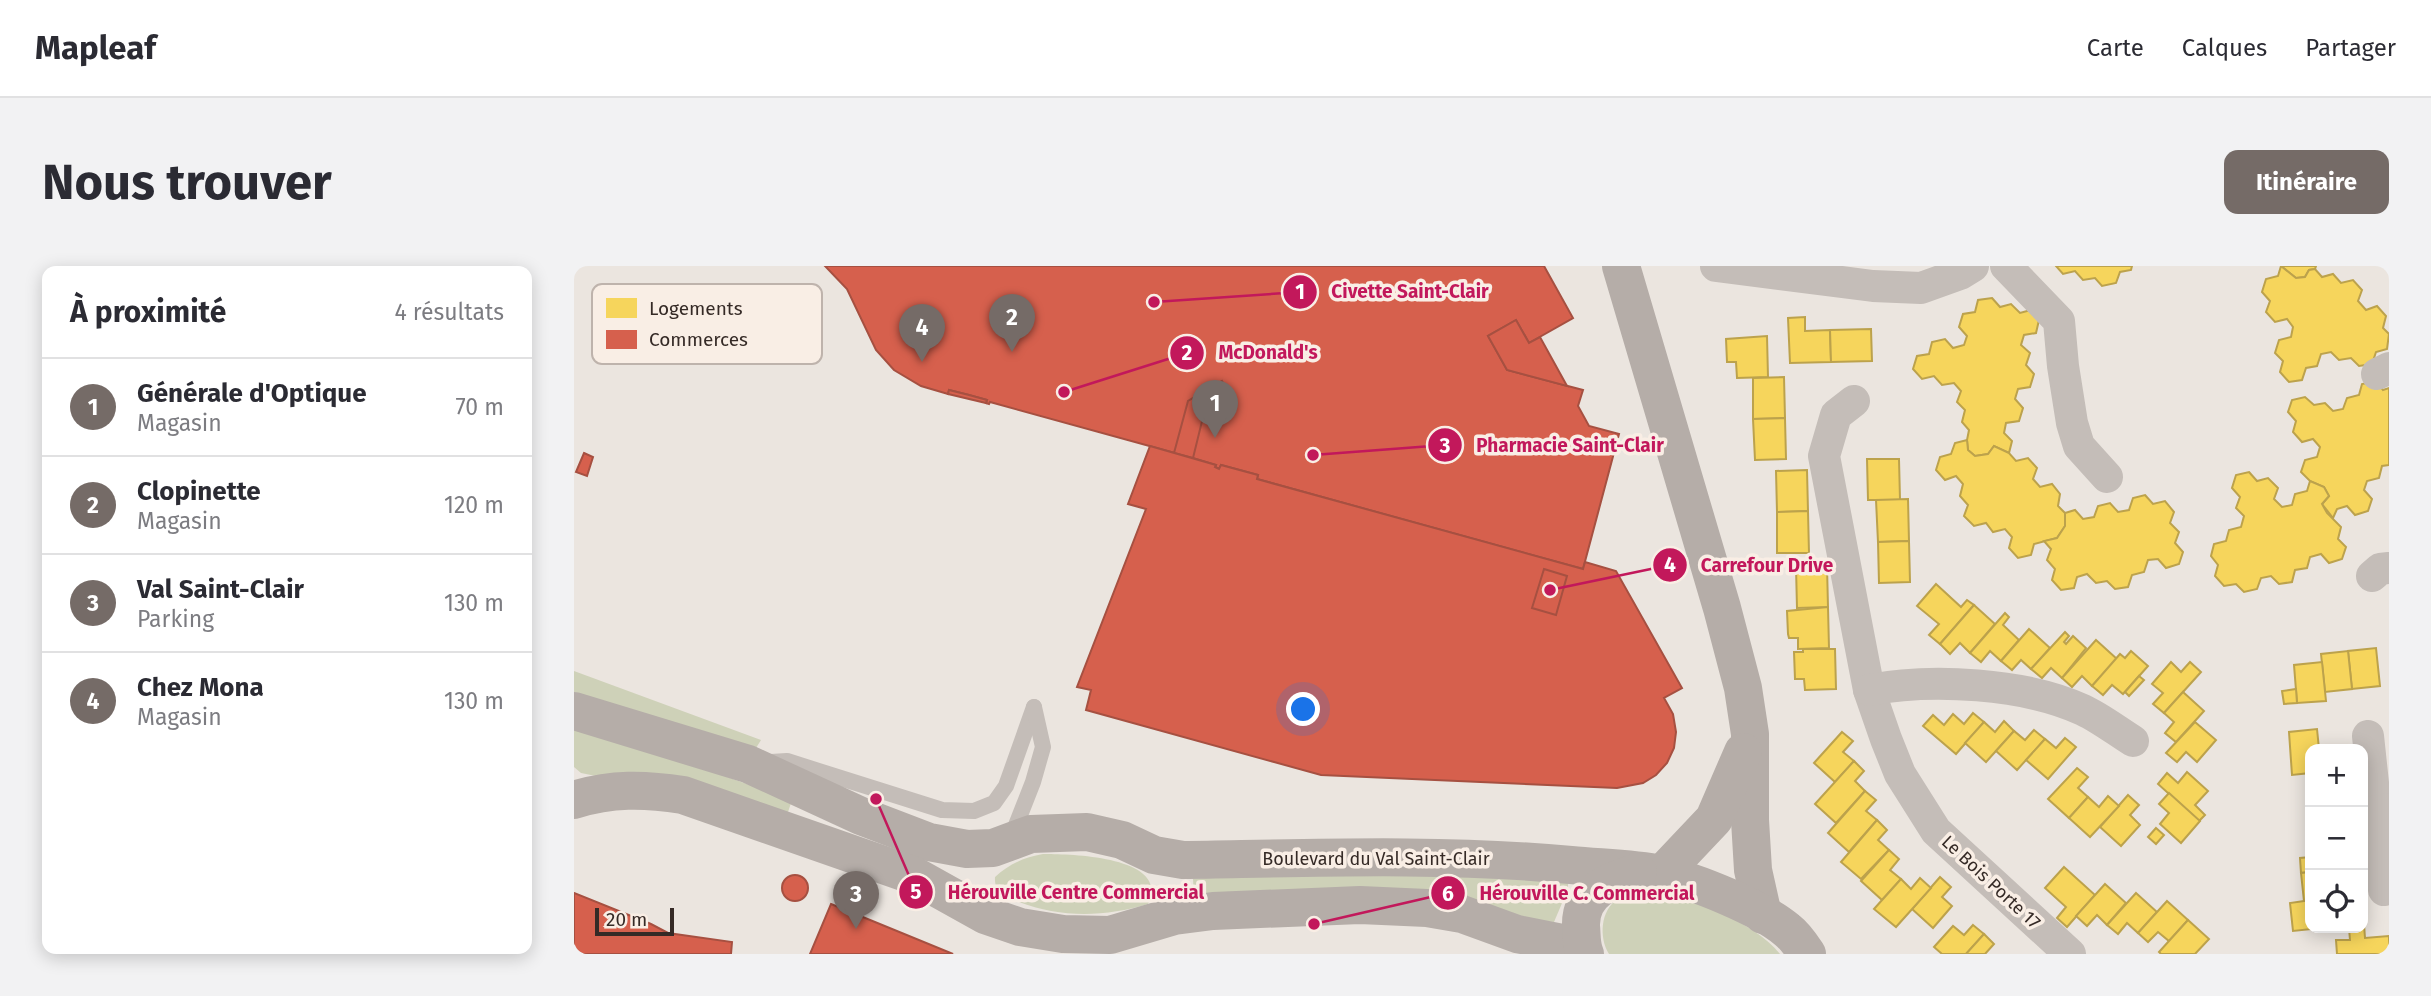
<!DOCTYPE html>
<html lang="fr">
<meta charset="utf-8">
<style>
:root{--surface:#fff;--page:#f2f2f3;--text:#2b2b33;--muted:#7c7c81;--line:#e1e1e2;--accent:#756b67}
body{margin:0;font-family:"Fira Sans",sans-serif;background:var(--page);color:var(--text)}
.controls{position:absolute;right:21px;bottom:21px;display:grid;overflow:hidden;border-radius:14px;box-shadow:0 4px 18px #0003}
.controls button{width:63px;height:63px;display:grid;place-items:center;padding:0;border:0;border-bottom:2px solid var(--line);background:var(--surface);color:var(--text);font:35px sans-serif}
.scale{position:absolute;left:21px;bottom:18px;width:79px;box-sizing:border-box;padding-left:7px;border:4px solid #352a26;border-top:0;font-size:19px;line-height:24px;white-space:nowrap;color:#352a26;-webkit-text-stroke:5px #f9eee5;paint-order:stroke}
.you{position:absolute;left:730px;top:444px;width:24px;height:24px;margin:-18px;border:5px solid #fff;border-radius:50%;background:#1a73e8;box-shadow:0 0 0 10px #1a73e833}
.badge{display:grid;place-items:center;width:46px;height:46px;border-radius:50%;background:var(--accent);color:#fff;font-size:23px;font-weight:700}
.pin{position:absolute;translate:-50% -58px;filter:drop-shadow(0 2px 4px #0008)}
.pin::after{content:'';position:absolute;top:37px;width:24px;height:21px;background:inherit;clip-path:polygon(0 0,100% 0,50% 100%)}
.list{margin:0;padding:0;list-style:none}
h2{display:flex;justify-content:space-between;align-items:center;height:91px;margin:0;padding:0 28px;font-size:30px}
h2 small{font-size:23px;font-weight:400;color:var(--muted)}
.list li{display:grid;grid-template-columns:46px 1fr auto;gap:21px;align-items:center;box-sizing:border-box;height:98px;padding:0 28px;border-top:2px solid var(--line)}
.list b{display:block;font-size:26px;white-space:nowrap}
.list p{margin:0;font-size:23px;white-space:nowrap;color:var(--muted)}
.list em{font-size:23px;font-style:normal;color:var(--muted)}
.icon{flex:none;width:38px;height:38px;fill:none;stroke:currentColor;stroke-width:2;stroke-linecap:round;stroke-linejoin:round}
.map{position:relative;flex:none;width:1815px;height:688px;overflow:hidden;border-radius:14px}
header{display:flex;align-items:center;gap:42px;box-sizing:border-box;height:98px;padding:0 35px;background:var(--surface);border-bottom:2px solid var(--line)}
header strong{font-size:33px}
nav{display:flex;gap:38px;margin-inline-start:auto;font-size:24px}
.intro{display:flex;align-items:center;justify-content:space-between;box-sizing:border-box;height:168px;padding:0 42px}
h1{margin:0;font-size:49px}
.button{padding:18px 32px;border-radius:14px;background:var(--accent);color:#fff;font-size:24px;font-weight:700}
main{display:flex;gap:42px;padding:0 42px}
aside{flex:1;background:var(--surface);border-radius:14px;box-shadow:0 4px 18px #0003}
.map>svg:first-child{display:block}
.green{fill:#ced1b8}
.homes{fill:#f6d55c;stroke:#bca24c;stroke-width:2}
.shops{fill:#d6604d;stroke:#a65041;stroke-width:2}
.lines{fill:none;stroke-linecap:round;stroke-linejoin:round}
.lane{stroke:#c4bdb8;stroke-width:16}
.street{stroke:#c4bdb8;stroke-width:32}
.secondary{stroke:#b5ada8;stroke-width:38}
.labels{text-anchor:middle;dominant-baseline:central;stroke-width:7;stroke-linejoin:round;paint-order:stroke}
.street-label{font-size:18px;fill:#352a26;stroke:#f9eee5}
.key{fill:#f9eee5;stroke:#beb3ac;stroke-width:2}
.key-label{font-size:19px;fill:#352a26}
.leader{fill:none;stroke:#c2185b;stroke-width:2.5}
.callout-dot{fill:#c2185b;stroke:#f9eee5;stroke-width:2.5}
.mark-label{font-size:21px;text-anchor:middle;font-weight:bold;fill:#fff}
.callout-label{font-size:19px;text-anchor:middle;font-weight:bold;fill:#c2185b;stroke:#f9eee5;stroke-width:7;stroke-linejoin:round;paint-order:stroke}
</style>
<header>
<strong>Mapleaf</strong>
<nav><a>Carte</a><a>Calques</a><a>Partager</a></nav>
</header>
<div class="intro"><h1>Nous trouver</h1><a class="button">Itinéraire</a></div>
<main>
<aside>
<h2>À proximité<small>4 résultats</small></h2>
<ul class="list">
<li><span class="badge">1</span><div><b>Générale d'Optique</b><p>Magasin</p></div><em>70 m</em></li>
<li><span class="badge">2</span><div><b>Clopinette</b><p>Magasin</p></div><em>120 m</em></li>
<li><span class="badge">3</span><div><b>Val Saint-Clair</b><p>Parking</p></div><em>130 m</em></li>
<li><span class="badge">4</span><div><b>Chez Mona</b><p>Magasin</p></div><em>130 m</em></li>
</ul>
</aside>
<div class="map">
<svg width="1815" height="688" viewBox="0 0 1815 688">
<rect width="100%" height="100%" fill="#ebe5df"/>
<!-- green -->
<g class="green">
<polygon points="0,405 187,474 182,482 0,426"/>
<polygon points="0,457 218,534 213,549 7,507 0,501"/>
<path d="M469,588C495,588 598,590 574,638C532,651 486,652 445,636C431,630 420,627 421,611C435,598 451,591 469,588Z"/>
<polygon points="744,603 994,616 994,623 980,656 620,631 619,613"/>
<path d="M1070,621C1112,632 1178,653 1206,688H1035C1025,672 1026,644 1044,633C1052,628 1062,625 1070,621Z"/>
</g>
<!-- homes -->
<g class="homes">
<polygon points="1482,0 1558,0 1557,4 1546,6 1542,17 1528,20 1521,12 1509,14 1501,5 1489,8"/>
<polygon points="1707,0 1706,0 1742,0 1741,3 1735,4 1731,11 1722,12"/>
<polygon points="1707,0 1722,12 1731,11 1735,4 1741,3 1748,11 1759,8 1767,17 1779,14 1788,24 1784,35 1792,44 1803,40 1812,50 1809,62 1815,68 1813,83 1802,86 1798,98 1785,100 1777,92 1765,94 1757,86 1747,88 1743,100 1732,102 1728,114 1715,116 1706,106 1709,95 1701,87 1705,74 1717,71 1719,61 1713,53 1701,56 1692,46 1696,35 1688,26 1692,13 1704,10"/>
<polygon points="1418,32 1426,41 1437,38 1446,47 1457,44 1465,54 1462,67 1450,69 1447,79 1456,87 1452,99 1460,108 1456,121 1444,123 1441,133 1449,142 1445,155 1432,157 1430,167 1438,175 1435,187 1420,180 1414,188 1401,190 1394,184 1393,174 1395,164 1388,156 1391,144 1383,136 1387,125 1380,117 1368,119 1360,110 1348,113 1339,103 1343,90 1355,88 1358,76 1371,73 1379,82 1390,79 1393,70 1385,61 1389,48 1401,46 1404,34"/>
<polygon points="1231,51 1231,65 1256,64 1257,96 1216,97 1214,52"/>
<polygon points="1297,63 1298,95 1257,96 1256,64"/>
<polygon points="1193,70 1194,111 1163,112 1162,96 1153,96 1152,73"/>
<polygon points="1210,111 1211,152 1179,153 1179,112"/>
<polygon points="1802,115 1809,124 1815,122 1815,199 1808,200 1805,212 1793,215 1790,224 1798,233 1794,245 1781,249 1773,240 1763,243 1759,252 1748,238 1755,230 1750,221 1736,215 1727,206 1731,194 1743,191 1746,181 1739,173 1728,176 1719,166 1722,155 1714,146 1718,134 1731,131 1740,139 1751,137 1759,145 1769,143 1773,132 1785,129 1788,118"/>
<polygon points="1211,152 1212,193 1181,194 1179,153"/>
<polygon points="1393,174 1394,184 1401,190 1414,188 1420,180 1435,187 1442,195 1454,192 1463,202 1459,213 1466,221 1478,218 1486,228 1484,240 1491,247 1491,260 1483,272 1460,278 1457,289 1444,292 1435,282 1438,271 1431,263 1419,266 1412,257 1400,260 1390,250 1394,239 1386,230 1389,218 1382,210 1371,214 1362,204 1366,191 1377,188 1381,177"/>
<polygon points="1293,193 1325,193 1326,234 1294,234"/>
<polygon points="1233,204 1234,245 1203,246 1202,205"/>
<polygon points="1675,206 1683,215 1694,212 1704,222 1700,233 1708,241 1718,239 1721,228 1733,225 1736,215 1750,221 1755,230 1748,238 1753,247 1767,261 1764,273 1772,281 1768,293 1755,297 1747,288 1736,291 1733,302 1721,304 1718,316 1705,318 1697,310 1687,312 1683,323 1670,326 1662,318 1650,320 1641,310 1644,299 1637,290 1640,278 1652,275 1655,264 1667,261 1670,250 1662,242 1666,231 1658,222 1662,209"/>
<polygon points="1571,229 1579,238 1591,235 1600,246 1596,257 1605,266 1601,277 1609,286 1605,298 1592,302 1584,293 1574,294 1570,306 1558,309 1554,321 1541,323 1533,315 1522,317 1513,308 1503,311 1500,322 1487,324 1478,314 1481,303 1473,294 1477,283 1470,275 1483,272 1491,260 1491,247 1501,244 1509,253 1520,251 1524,240 1536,237 1544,246 1555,244 1559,232"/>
<polygon points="1334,233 1335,275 1304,276 1302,234"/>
<polygon points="1234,245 1235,287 1203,287 1203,246"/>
<polygon points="1335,275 1336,316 1305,317 1304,276"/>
<polygon points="1253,300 1254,341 1223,342 1222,301"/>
<polygon points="1362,318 1387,341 1393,334 1400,339 1366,378 1355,369 1365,358 1343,340"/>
<polygon points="1400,339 1421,358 1396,387 1386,377 1376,388 1366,378"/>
<polygon points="1254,341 1255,382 1224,383 1224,372 1215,372 1214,368 1213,345"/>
<polygon points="1431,347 1435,351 1429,359 1445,374 1427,395 1416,385 1407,396 1396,387"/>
<polygon points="1455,363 1476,382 1457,403 1447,394 1438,404 1427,395"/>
<polygon points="1491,366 1495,370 1490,376 1492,378 1499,370 1512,382 1488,412 1477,402 1468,412 1457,403"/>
<polygon points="1522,374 1543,393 1518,420 1508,410 1498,421 1488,412"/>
<polygon points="1802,382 1806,420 1778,423 1774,385"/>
<polygon points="1229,383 1261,383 1262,423 1231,424 1230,413 1221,413 1220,386 1229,386"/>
<polygon points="1557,385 1574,400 1549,428 1538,419 1529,429 1518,420 1546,388 1551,392"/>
<polygon points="1774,385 1778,423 1751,426 1747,388"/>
<polygon points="1597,396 1607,406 1616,396 1627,406 1590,447 1579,438 1589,427 1578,418"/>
<polygon points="1748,396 1752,435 1723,437 1720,399"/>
<polygon points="1565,410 1570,414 1555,430 1551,426"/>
<polygon points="1722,423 1723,437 1710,438 1708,425"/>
<polygon points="1609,426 1630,445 1602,476 1591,467 1600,456 1590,447"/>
<polygon points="1399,447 1410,456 1382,488 1349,460 1359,449 1370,459 1379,448 1390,458"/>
<polygon points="1430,455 1440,465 1412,496 1391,477 1410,456 1421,466"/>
<polygon points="1621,456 1642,474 1623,496 1612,486 1603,496 1592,487"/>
<polygon points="1743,463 1745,483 1736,483 1736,507 1718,509 1715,466"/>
<polygon points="1460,464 1471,473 1443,504 1422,485 1440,465 1451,474"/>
<polygon points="1268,466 1279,475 1269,486 1280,495 1261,516 1240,497"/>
<polygon points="1491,472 1502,481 1474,513 1452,494 1471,473 1482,482"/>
<polygon points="1280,495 1290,505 1281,515 1291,525 1262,557 1241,538"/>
<polygon points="1503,502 1514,511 1504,522 1514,531 1495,552 1474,533"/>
<polygon points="1613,506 1634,525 1621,539 1631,549 1625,555 1584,518 1593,507 1604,517"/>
<polygon points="1732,507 1736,507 1736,542"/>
<polygon points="1291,525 1302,534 1292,545 1303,554 1275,586 1254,567"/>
<polygon points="1595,527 1626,555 1607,577 1586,558 1595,547 1585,538"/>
<polygon points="1554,529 1565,539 1556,549 1566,559 1547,580 1526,561"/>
<polygon points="1534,530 1545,540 1516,571 1495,552 1514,531 1525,541"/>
<polygon points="1303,554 1313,564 1304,574 1315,584 1287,613 1267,596"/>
<polygon points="1582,562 1590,569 1582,578 1574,571"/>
<polygon points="1315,584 1325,593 1316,604 1327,613 1308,634 1287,615"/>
<polygon points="1736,591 1736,606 1727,607 1726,592"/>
<polygon points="1490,601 1521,629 1493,661 1483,652 1492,641 1471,622"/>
<polygon points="1736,606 1736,635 1730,635 1727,607"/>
<polygon points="1366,611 1377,621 1368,631 1378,640 1359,662 1338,643"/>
<polygon points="1346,612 1357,622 1322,661 1300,643 1327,613 1337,623"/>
<polygon points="1531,618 1552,637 1533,659 1523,649 1513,660 1502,650"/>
<polygon points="1562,627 1583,646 1564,667 1553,657 1544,668 1533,659"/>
<polygon points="1593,635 1614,654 1595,675 1584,666 1574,676 1564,667"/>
<polygon points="1730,635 1736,635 1736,662 1747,662 1719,665 1716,637"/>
<polygon points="1614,654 1635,673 1621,688 1587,688 1585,686"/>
<polygon points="1790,658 1791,672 1815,670 1815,688 1763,688 1762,674 1776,674 1775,662 1789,662"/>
<polygon points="1399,659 1410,668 1392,688 1368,688 1360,681 1379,660 1390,669"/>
<polygon points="1410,668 1420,678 1411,688 1392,688"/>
</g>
<!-- shops -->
<g class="shops">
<polygon points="251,0 970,0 999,52 955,77 942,54 914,70 933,104 1009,124 1004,140 1015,160 1045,168 1009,303 683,213 684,209 647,199 645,203 641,201 642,199 619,192 416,136 415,138 412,137 413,134 395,129 375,124 374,128 347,120 320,104 302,84 273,23"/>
<polygon points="942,54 955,77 966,71 993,120 933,104 914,70"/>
<polygon points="648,115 656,130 630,147 619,192 600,187 614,135"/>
<polygon points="375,124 395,129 413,134 412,137 374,128"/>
<polygon points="576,180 642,199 641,201 645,203 647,199 684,209 683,213 1009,303 1011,296 1042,305 1108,422 1090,432 1099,448 1102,466 1100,482 1093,497 1082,509 1069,517 1043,522 747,509 512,444 517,424 503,421 572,243 554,238"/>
<polygon points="10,187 19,191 13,210 2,206"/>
<polygon points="970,303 993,310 982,349 958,342"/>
<circle cx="221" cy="622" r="13"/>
<polygon points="0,627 77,658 94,667 158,676 157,688 0,688"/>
<polygon points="257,638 379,688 236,688"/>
</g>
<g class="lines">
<!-- lane -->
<g class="lane">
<polyline points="197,496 213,495 368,544 400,545 420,537 432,520 460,441"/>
<polyline points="437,572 459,516 469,481 460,441"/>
</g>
<!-- street -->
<g class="street">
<polyline points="1142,0 1299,20 1347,22 1386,8 1399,0"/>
<polyline points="1432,0 1485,55 1489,100 1498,157 1505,180 1533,211"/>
<polyline points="1803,108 1815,102"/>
<polyline points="1280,135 1262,149 1250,190 1295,424 1312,473 1326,508 1362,565 1496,688"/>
<polyline points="1798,310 1806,303 1815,302"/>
<path d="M1295,424C1357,412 1451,417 1509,444C1526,452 1543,465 1559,475"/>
<polyline points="1794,470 1802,545"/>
<polyline points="1810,624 1802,545 1815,543"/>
</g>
<!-- secondary -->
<g class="secondary">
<polyline points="1047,0 1148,342 1169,422 1176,468 1176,554 1179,604 1189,649"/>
<path d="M0,445L174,498L287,550L355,576L393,583L419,582L457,568L513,566L548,574L580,589L609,594C739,592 868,587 997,599C1027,602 1058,602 1087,608C1121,615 1187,642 1213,664C1222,671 1227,679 1233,688"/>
<path d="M0,534C37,522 71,523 109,529L341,610L411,649L446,661L489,668L536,669L600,650L639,645L786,639L853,642L888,648L943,668L1008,681"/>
<polyline points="1088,608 1140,553 1169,486"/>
<path d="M1011,688C1007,679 1008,670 1007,660C1006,625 1036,615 1064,606"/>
</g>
</g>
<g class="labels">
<!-- street labels -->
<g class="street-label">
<text x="802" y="593">Boulevard du Val Saint-Clair</text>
<text transform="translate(1417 616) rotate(43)">Le Bois Porte 17</text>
</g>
</g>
<!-- legend -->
<rect x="18" y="18" width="230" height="80" rx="10" class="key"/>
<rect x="32" y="32" width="31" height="20" fill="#f6d55c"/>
<rect x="32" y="64" width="31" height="19" fill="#d6604d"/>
<g class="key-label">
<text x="75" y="49">Logements</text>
<text x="75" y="80">Commerces</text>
</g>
<!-- callouts -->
<path class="leader" d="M580 36L726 26M490 126L613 87M739 189L871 179M976 324L1096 299M302 533L342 626M740 658L874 627"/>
<g class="callout-dot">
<circle cx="580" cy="36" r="7"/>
<circle cx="490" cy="126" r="7"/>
<circle cx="739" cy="189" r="7"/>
<circle cx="976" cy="324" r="7"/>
<circle cx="302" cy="533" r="7"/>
<circle cx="740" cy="658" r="7"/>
<circle cx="726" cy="26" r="18"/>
<circle cx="613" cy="87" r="18"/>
<circle cx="871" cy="179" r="18"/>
<circle cx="1096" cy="299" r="18"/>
<circle cx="342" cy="626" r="18"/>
<circle cx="874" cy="627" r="18"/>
</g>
<g class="mark-label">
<text x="726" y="33">1</text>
<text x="613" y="94">2</text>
<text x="871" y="187">3</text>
<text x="1096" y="306">4</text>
<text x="342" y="633">5</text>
<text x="874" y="635">6</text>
</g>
<g class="callout-label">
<text x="836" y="32">Civette Saint-Clair</text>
<text x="694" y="93">McDonald's</text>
<text x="996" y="186">Pharmacie Saint-Clair</text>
<text x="1193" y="306">Carrefour Drive</text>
<text x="502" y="633">Hérouville Centre Commercial</text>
<text x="1013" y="634">Hérouville C. Commercial</text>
</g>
</svg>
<div class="controls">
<button>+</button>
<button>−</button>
<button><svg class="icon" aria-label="locate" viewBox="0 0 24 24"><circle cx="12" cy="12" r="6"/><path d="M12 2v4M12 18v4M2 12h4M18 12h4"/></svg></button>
</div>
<div class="scale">20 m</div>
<div class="you"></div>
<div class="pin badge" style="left:641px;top:172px">1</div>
<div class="pin badge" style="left:438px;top:86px">2</div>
<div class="pin badge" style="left:282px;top:663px">3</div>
<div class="pin badge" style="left:348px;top:96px">4</div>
</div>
</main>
